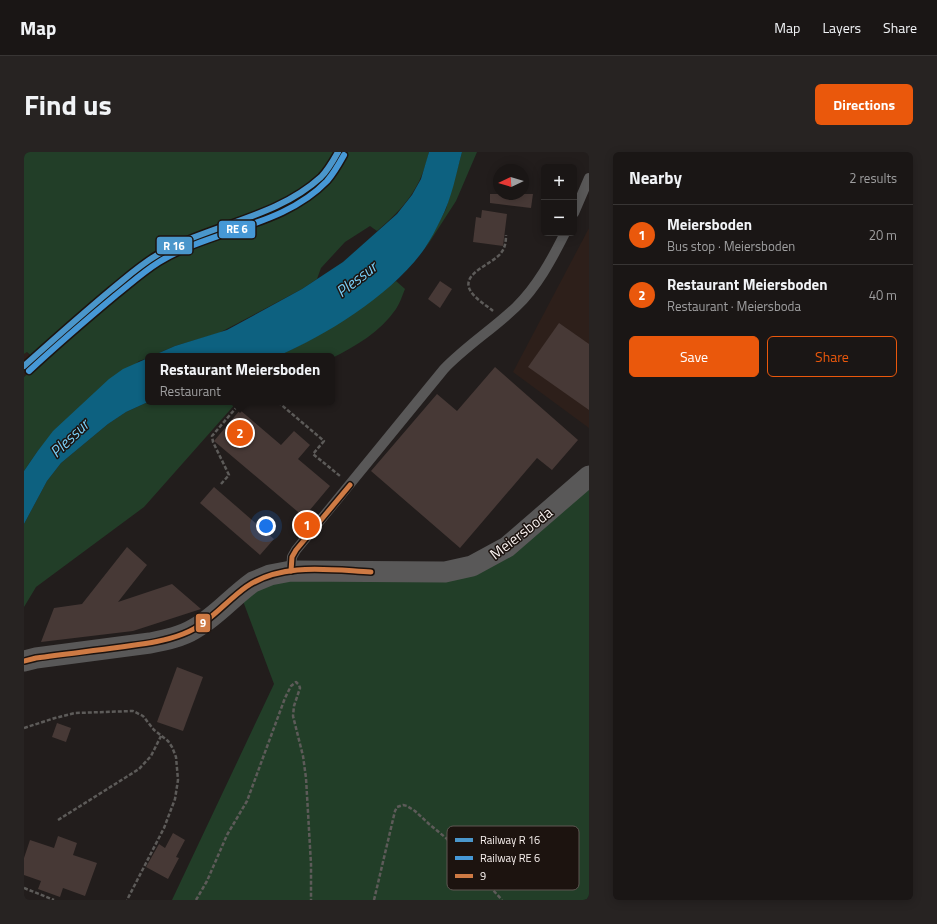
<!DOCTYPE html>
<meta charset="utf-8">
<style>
:root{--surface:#1a1615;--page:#272322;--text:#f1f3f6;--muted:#9f9fa0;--line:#383534;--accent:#ea580c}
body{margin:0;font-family:"Titillium Web",sans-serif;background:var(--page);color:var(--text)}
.controls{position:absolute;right:12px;top:12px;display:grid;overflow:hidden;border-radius:6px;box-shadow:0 2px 10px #0003}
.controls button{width:36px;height:36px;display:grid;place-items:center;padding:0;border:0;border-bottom:1px solid var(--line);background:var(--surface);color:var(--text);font:20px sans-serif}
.compass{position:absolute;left:469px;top:12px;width:36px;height:36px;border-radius:50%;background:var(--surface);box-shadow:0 2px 10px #0003;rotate:266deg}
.you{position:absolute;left:242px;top:374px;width:14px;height:14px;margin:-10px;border:3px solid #fff;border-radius:50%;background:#1a73e8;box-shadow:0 0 0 6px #1a73e833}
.badge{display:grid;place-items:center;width:26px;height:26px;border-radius:50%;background:var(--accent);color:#fff;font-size:13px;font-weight:700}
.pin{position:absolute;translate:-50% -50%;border:2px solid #fff;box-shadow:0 1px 4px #0006}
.popup{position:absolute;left:121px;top:201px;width:190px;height:52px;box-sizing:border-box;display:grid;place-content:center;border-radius:6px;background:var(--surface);filter:drop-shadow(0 1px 3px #0005);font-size:13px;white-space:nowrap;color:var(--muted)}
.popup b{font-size:15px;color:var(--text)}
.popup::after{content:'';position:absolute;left:50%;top:100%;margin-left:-8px;border:8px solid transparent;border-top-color:var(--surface)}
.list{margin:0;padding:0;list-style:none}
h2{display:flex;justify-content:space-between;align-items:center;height:52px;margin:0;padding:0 16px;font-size:17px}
h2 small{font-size:13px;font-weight:400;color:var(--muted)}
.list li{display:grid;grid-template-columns:26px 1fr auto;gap:12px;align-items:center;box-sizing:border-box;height:60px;padding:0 16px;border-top:1px solid var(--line)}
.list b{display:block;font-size:15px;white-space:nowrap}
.list p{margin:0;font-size:13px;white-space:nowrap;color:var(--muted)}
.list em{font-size:13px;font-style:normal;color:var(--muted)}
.actions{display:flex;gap:8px;padding:12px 16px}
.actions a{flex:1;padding:9px 0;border:1px solid var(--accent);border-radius:6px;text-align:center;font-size:14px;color:var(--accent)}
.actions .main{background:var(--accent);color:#fff}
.map{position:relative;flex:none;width:565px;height:748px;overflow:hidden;border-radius:6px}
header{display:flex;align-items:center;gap:24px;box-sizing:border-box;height:56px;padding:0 20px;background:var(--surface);border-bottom:1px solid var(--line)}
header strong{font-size:19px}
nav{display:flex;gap:22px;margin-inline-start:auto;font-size:14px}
.intro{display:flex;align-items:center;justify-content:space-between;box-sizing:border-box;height:96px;padding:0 24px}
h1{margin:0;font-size:28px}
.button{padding:10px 18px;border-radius:6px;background:var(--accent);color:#fff;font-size:14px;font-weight:700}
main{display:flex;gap:24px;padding:0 24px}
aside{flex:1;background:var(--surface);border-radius:6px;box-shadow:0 2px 10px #0003}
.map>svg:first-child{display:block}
.built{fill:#2d1f1a}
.green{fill:#223e28}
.water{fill:#0d6180}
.building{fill:#473936}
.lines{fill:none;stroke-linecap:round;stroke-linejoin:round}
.path{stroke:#5d5b59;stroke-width:2.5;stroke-dasharray:4 2;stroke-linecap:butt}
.lane{stroke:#595858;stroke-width:10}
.street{stroke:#595858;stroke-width:21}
.bus-1-casing{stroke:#1c130f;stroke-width:8}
.bus-1{stroke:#ce7a44;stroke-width:5}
.rail-1-casing{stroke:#1c130f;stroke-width:9}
.rail-2-casing{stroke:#1c130f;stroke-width:9}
.rail-1{stroke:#4a96cb;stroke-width:6}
.rail-2{stroke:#4698d6;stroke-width:6}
.labels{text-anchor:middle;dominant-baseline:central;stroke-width:3;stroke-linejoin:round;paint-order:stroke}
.street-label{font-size:15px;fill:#f8f1ef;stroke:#1c130f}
.water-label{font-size:16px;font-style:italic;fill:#79cdf5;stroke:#1c130f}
.key{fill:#1c130f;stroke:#5e5652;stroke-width:1}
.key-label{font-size:11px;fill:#f8f1ef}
.line-badge{stroke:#1c130f;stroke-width:1.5}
.badge-label{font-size:11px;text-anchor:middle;font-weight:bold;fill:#fff}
</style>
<header>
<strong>Map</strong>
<nav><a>Map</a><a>Layers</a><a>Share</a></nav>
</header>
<div class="intro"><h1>Find us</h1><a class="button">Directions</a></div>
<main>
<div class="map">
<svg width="565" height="748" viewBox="0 0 565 748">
<rect width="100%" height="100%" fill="#221d1c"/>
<!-- built -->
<g class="built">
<polygon points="565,76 565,276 489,220"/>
<polygon points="2,200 15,211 0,225 0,202"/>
</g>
<!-- green -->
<g class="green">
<path d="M0,0H405C397,36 380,56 353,79L346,74L321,90L297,116L293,127L278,137L195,181L151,194L128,204H124V206L115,209L13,300L0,319V225L15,211L3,200L0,202Z"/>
<polygon points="438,0 453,0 432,49 401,97 422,57"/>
<path d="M372,129L381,137C378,144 376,151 372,157C356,180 332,194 308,206V204H254C297,185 335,158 372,129Z"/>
<polygon points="124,250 213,250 120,355 12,435 0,455 0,372 23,329 37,311 84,272 102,260"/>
<polygon points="565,324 565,748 148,748 250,532 216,441 229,430 434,418"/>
</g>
<!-- water -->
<g class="water">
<path d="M405,0H438C432,22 428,46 417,67C412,77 407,87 401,96C370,141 303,183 254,204H128L151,194L203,178L278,137L319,110L373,62L388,43L397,27Z"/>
<polygon points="124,206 124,250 102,260 84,272 37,311 23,329 0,372 0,319 13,300 29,279 85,227 99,217"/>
</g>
<!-- building -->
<g class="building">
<polygon points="466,42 509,42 507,56 466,51"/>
<polygon points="458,58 483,62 479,94 449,90 452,65 457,66"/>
<polygon points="416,129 428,137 416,156 404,147"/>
<polygon points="535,171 565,192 565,258 504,215"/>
<polygon points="471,215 554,288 528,318 513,306 436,396 347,319 413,242 433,259"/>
<polygon points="216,258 257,293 270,279 286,293 274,307 306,334 280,365 190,289"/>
<polygon points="190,335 250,387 236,403 176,351"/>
<polygon points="103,395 123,413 94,450 148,432 177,457 109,479 17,490 30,456 58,452"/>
<polygon points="153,515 179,525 159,579 133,570"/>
<polygon points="33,571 47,576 42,590 28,585"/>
<polygon points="149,681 161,688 152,705 155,706 144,727 122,715 135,692 141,696"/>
<polygon points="34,684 53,691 49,703 73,711 61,744 39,736 36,745 14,737 17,729 0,723 0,706 6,688 30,696"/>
</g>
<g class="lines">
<!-- path -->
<g class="path">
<path d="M469,159C462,153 450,146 446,138C437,121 469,112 477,101C481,96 482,90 482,83"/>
<polyline points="254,250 300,289 289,302 316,324"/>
<polyline points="197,332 205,323 189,290 188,284 217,250"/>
<polyline points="0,576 31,566 51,561 109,559 119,564 130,578 144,589 148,595 152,605 154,628 151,647 140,676 103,748"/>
<polyline points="34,668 115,617 127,604 137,584"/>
<polyline points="0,736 30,748"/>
<polyline points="172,748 183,729 203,683 223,649 261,546 267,534 272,530 275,533 276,536 270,554 269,564 279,604 282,626 287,712 287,748"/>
<polyline points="350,748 371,659 373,655 379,653 383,654 391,659 405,672 422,686 478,748"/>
</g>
<!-- lane -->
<g class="lane">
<polyline points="550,61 565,26"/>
<path d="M267,419L268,405L272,398L420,217C442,194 469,177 492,155C513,135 528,107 541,81"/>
</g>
<!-- street -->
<path class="street" d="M0,509L12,506L126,491C141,488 157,485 170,477C192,465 209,444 229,430L246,423L267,419L421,420L448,414L483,395L565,324"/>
<defs>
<g id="bus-1">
<polyline points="267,419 268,405 272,398 326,333"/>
<path d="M0,509L12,506C40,502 68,499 97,495C118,492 139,490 159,482C185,472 201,450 222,435C258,410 306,418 347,420"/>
</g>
</defs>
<!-- bus-1 casing -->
<use href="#bus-1" class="bus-1-casing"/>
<!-- bus-1 -->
<use href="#bus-1" class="bus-1"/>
<defs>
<path id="rail-1" d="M0,214C29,188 57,163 87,138C102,126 116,113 133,103C185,72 251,67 297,25C304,18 309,9 314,0"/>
<path id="rail-2" d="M5,219C33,193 62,168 92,143C106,132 119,120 135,110C188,77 259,75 303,29C310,21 315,12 320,3"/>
</defs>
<!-- rail-1 casing -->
<use href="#rail-1" class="rail-1-casing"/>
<!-- rail-2 casing -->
<use href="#rail-2" class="rail-2-casing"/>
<!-- rail-1 -->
<use href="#rail-1" class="rail-1"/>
<!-- rail-2 -->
<use href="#rail-2" class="rail-2"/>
</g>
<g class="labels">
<!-- street labels -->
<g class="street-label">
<text transform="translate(497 381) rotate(-38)">Meiersboda</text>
</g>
<!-- water labels -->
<g class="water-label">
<text transform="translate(332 127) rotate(-38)">Plessur</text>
<text transform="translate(45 286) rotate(-44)">Plessur</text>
</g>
</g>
<!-- legend -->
<rect x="423" y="674" width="132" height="64" rx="6" class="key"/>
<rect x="431" y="686" width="18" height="4" fill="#4a96cb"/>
<rect x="431" y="704" width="18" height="4" fill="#4698d6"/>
<rect x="431" y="722" width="18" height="4" fill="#ce7a44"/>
<g class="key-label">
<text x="456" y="692">Railway R 16</text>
<text x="456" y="710">Railway RE 6</text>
<text x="456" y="728">9</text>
</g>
<g class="line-badge">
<rect x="194" y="68" width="38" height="19" rx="4" fill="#4698d6"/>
<rect x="132" y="84" width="37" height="19" rx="4" fill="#4a96cb"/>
<rect x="171" y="461" width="16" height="20" rx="4" fill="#ce7a44"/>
</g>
<g class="badge-label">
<text x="213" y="81">RE 6</text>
<text x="150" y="98">R 16</text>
<text x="179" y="475">9</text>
</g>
</svg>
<div class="controls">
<button>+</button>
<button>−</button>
</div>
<svg class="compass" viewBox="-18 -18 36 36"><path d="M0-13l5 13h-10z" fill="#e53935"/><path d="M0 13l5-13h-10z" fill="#9f9fa0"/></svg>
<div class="you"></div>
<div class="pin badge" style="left:283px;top:373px">1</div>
<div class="pin badge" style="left:216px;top:281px">2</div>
<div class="popup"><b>Restaurant Meiersboden</b>Restaurant</div>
</div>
<aside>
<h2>Nearby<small>2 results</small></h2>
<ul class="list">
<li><span class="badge">1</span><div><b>Meiersboden</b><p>Bus stop · Meiersboden</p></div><em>20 m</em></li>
<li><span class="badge">2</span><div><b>Restaurant Meiersboden</b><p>Restaurant · Meiersboda</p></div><em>40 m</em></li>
</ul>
<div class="actions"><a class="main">Save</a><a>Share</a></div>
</aside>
</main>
